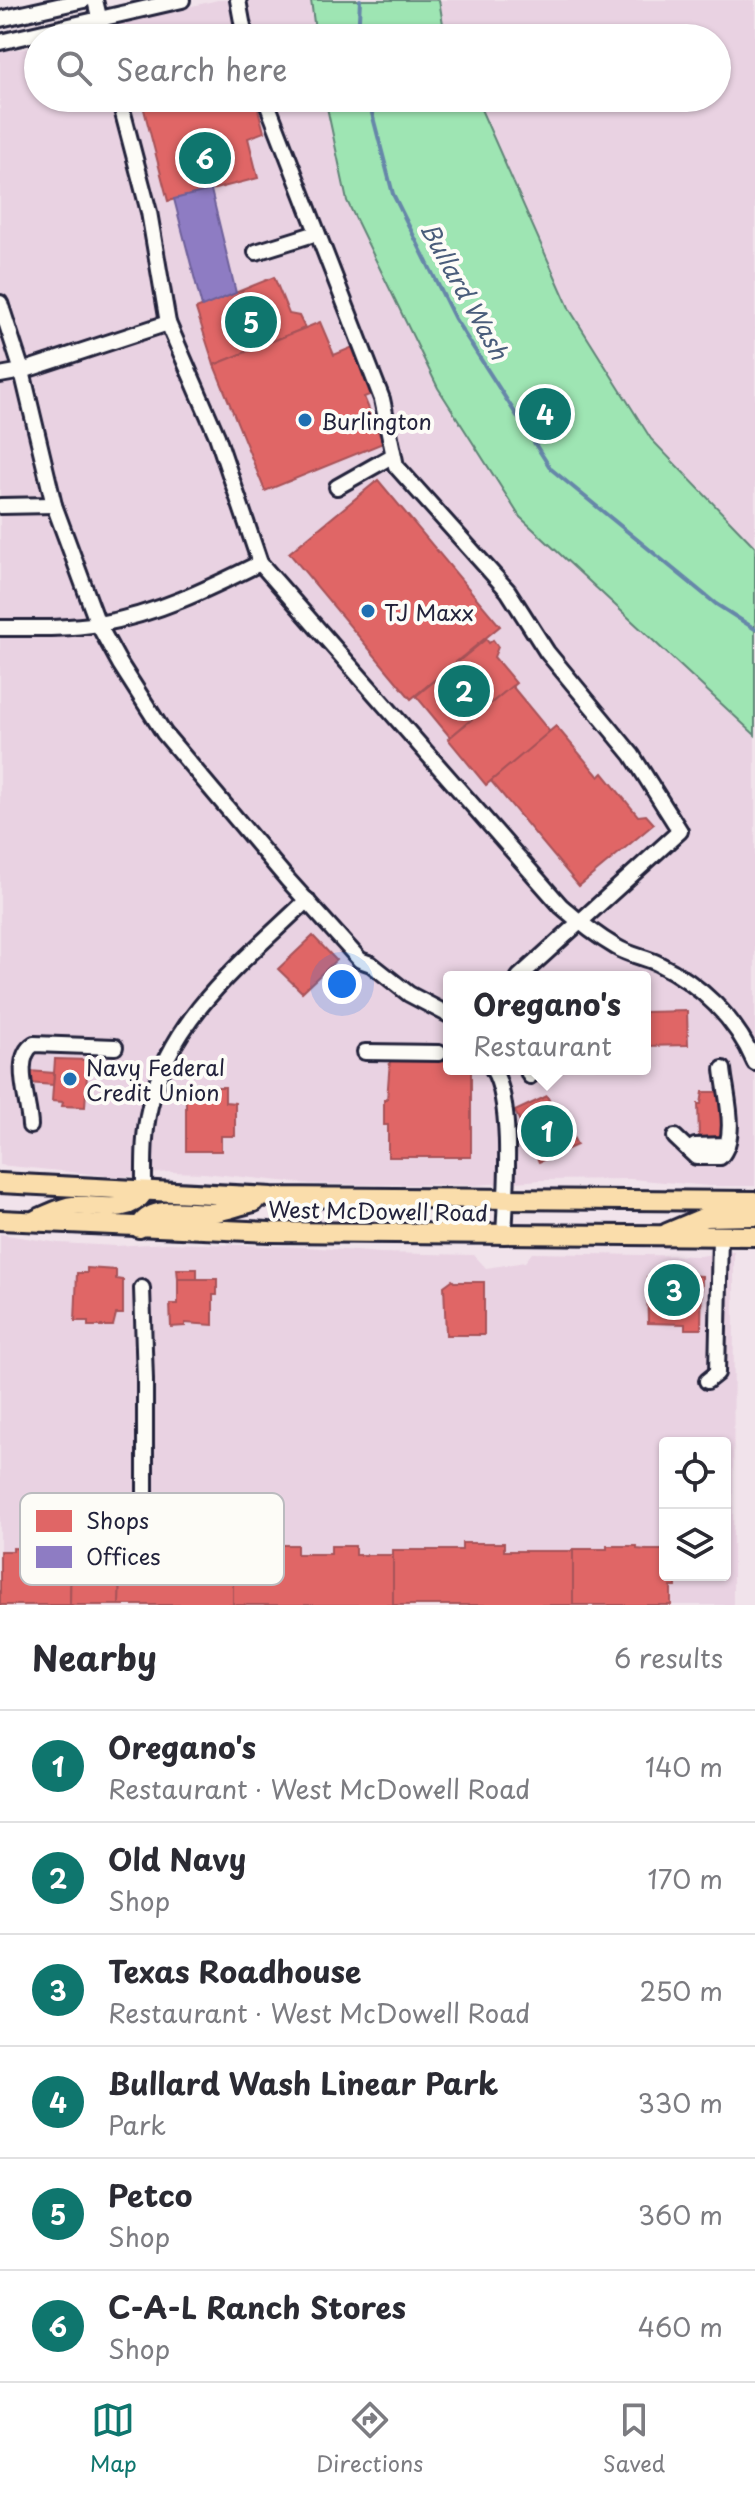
<!DOCTYPE html>
<meta charset="utf-8">
<style>
:root{--surface:#fff;--page:#f2f2f3;--text:#2b2b33;--muted:#7c7c81;--line:#e1e1e2;--accent:#0f766e}
body{margin:0;font-family:"Playpen Sans",sans-serif;background:var(--page);color:var(--text)}
.controls{position:absolute;right:24px;bottom:24px;display:grid;overflow:hidden;border-radius:8px;box-shadow:0 2px 6px #0004}
.controls button{width:72px;height:72px;display:grid;place-items:center;padding:0;border:0;border-bottom:2px solid var(--line);background:var(--surface);color:var(--text);font:40px sans-serif}
.you{position:absolute;left:342px;top:984px;width:28px;height:28px;margin:-20px;border:6px solid #fff;border-radius:50%;background:#1a73e8;box-shadow:0 0 0 12px #1a73e833}
.badge{display:grid;place-items:center;width:52px;height:52px;border-radius:50%;background:var(--accent);color:#fff;font-size:26px;font-weight:700}
.pin{position:absolute;translate:-50% -50%;border:4px solid #fff;box-shadow:0 2px 8px #0006}
.popup{position:absolute;left:443px;top:971px;width:208px;height:104px;box-sizing:border-box;display:grid;place-content:center;border-radius:8px;background:var(--surface);filter:drop-shadow(0 2px 6px #0005);font-size:26px;white-space:nowrap;color:var(--muted)}
.popup b{font-size:30px;color:var(--text)}
.popup::after{content:'';position:absolute;left:50%;top:100%;margin-left:-16px;border:16px solid transparent;border-top-color:var(--surface)}
.list{margin:0;padding:0;list-style:none}
h2{display:flex;justify-content:space-between;align-items:center;height:104px;margin:0;padding:0 32px;font-size:34px}
h2 small{font-size:26px;font-weight:400;color:var(--muted)}
.list li{display:grid;grid-template-columns:52px 1fr auto;gap:24px;align-items:center;box-sizing:border-box;height:112px;padding:0 32px;border-top:2px solid var(--line)}
.list b{display:block;font-size:30px;white-space:nowrap}
.list p{margin:0;font-size:26px;white-space:nowrap;color:var(--muted)}
.list em{font-size:26px;font-style:normal;color:var(--muted)}
.icon{flex:none;width:44px;height:44px;fill:none;stroke:currentColor;stroke-width:2;stroke-linecap:round;stroke-linejoin:round}
.map{position:relative;flex:none;width:755px;height:1605px;overflow:hidden}
.search{position:absolute;background:var(--surface);box-shadow:0 2px 6px #0004;left:24px;right:24px;top:24px;height:88px;display:flex;align-items:center;gap:20px;box-sizing:border-box;padding:0 28px;border-radius:44px;color:var(--muted);font-size:30px}
.sheet{height:776px;background:var(--surface)}
nav{display:flex;justify-content:space-around;align-items:center;box-sizing:border-box;height:112px;border-top:2px solid var(--line);background:var(--surface);font-size:22px;color:var(--muted)}
nav a{display:grid;justify-items:center;gap:4px}
nav .on{color:var(--accent)}
.map>svg:first-child{display:block}
.built{fill:#e9d2e2;fill-rule:evenodd}
.green{fill:#9ee5b3;stroke:#608477;stroke-width:2}
.shops{fill:#e06666;stroke:#a75259;stroke-width:2}
.offices{fill:#8e7cc3;stroke:#6e619a;stroke-width:2}
.lines{fill:none;stroke-linecap:round;stroke-linejoin:round}
.stream{stroke:#6687a9;stroke-width:4}
.minor-casing{stroke:#22223b;stroke-width:20}
.major-casing{stroke:#22223b;stroke-width:24}
.minor{stroke:#fdfcf7;stroke-width:14}
.major{stroke:#faddab;stroke-width:18}
.poi-dot{fill:#1f6fb2;stroke:#fdfcf7;stroke-width:3}
.labels{text-anchor:middle;dominant-baseline:central;stroke-width:8;stroke-linejoin:round;paint-order:stroke}
.poi-label{font-size:22px;fill:#22223b;stroke:#fdfcf7;text-anchor:start}
.street-label{font-size:22px;fill:#22223b;stroke:#fdfcf7}
.water-label{font-size:24px;font-style:italic;fill:#4a5d7b;stroke:#fdfcf7}
.key{fill:#fdfcf7;stroke:#bbbbbf;stroke-width:2}
.key-label{font-size:22px;fill:#22223b}
</style>
<div class="map">
<svg width="755" height="1605" viewBox="0 0 755 1605">
<rect width="100%" height="100%" fill="#f1e3eb"/>
<filter id="ink" filterUnits="userSpaceOnUse"><feTurbulence type="fractalNoise" baseFrequency=".0125" numOctaves="2"/><feDisplacementMap in="SourceGraphic" scale="16" xChannelSelector="R" yChannelSelector="G"/><feConvolveMatrix kernelMatrix="1 2 1 2 8 2 1 2 1" color-interpolation-filters="sRGB"/></filter>
<g filter="url(#ink)">
<!-- built -->
<g class="built">
<polygon points="218,0 311,0 316,38 80,38 128,21"/>
<polygon points="439,0 755,0 755,547 651,439 570,310 476,98 717,98 717,38 449,38 443,24"/>
<path d="M38,47V98H325L347,201L441,395L518,515L755,735V1186H709L631,1179L541,1180L477,1185L310,1184L204,1173L169,1172L121,1177L0,1165V51ZM449,977H645V1069H449Z"/>
<path d="M0,1234L59,1243L116,1246L166,1243L308,1247L380,1253L474,1255L486,1268L525,1262L532,1253L700,1256L734,1251L733,1605H0ZM665,1443H725V1575H665Z"/>
</g>
<!-- green -->
<g class="green">
<polygon points="311,0 439,0 443,24 449,38 316,38"/>
<polygon points="325,98 476,98 570,310 651,439 755,547 755,735 520,517 438,388 347,201"/>
</g>
<!-- shops -->
<g class="shops">
<polygon points="223,28 226,38 185,38"/>
<polygon points="141,98 255,98 264,132 248,138 258,178 168,201"/>
<polygon points="274,277 289,314 299,316 305,328 214,365 196,309"/>
<polygon points="320,322 334,355 353,347 372,394 364,397 383,443 265,491 214,365"/>
<polygon points="378,480 500,626 411,699 289,553"/>
<polygon points="486,639 489,643 493,640 498,647 494,657 516,683 450,737 416,696"/>
<polygon points="512,686 550,732 486,785 448,739"/>
<polygon points="556,726 599,777 603,773 638,816 646,815 654,824 579,886 491,781"/>
<polygon points="313,936 336,960 302,992 278,969"/>
<polygon points="687,1011 688,1045 645,1046 645,1012"/>
<polygon points="55,1059 88,1060 85,1107 62,1106 63,1102 52,1101"/>
<polygon points="390,1060 449,1060 449,1069 469,1069 471,1072 471,1157 388,1157 388,1125 384,1125 384,1100 387,1100"/>
<polygon points="29,1071 54,1073 53,1085 28,1083"/>
<polygon points="183,1087 225,1087 225,1102 235,1103 235,1136 221,1136 221,1151 186,1151 186,1098 183,1098"/>
<polygon points="703,1092 726,1092 722,1136 699,1137 698,1104 701,1104"/>
<polygon points="547,1096 557,1117 563,1116 577,1145 539,1162 515,1111"/>
<polygon points="87,1268 116,1270 116,1279 123,1280 123,1314 116,1314 113,1326 88,1326 88,1321 75,1321 77,1273 87,1273"/>
<polygon points="177,1269 197,1269 197,1279 178,1279"/>
<polygon points="665,1274 702,1276 701,1329 685,1329 685,1324 648,1323 647,1277 665,1276"/>
<polygon points="178,1279 217,1279 217,1295 213,1295 213,1325 185,1323 185,1326 171,1327 170,1304 178,1304"/>
<polygon points="452,1280 454,1282 484,1282 484,1335 446,1335 444,1286"/>
<polygon points="462,1543 504,1543 504,1551 573,1551 573,1605 393,1605 393,1550 462,1550"/>
<polygon points="270,1545 297,1545 297,1554 331,1554 331,1546 355,1546 355,1555 393,1555 393,1605 233,1605 233,1553 270,1553"/>
<polygon points="127,1546 160,1546 160,1555 165,1555 165,1548 189,1548 189,1554 196,1554 196,1549 199,1548 223,1549 223,1556 233,1557 233,1605 119,1605 120,1555 127,1555"/>
<polygon points="607,1546 637,1546 637,1549 647,1550 665,1550 665,1575 673,1575 673,1580 676,1580 676,1587 671,1587 671,1605 573,1605 573,1549 607,1549"/>
<polygon points="13,1548 71,1551 70,1605 0,1605 0,1551 13,1551"/>
<polygon points="92,1549 120,1555 119,1605 70,1605 71,1556 83,1556 82,1551"/>
</g>
<!-- offices -->
<polygon class="offices" points="211,190 236,293 202,307 174,199"/>
<g class="lines">
<!-- stream -->
<g class="stream">
<polyline points="358,38 360,0"/>
<polyline points="368,98 393,194 455,319 551,469 716,604 755,629"/>
</g>
<defs>
<g id="minor">
<polyline points="95,0 104,38"/>
<polyline points="238,0 245,38"/>
<polyline points="0,19 84,0"/>
<polyline points="0,42 182,0"/>
<path d="M119,98L149,212L168,323L217,436L260,563L561,906C578,921 597,936 616,947C629,955 644,957 657,963C700,984 736,1018 755,1063"/>
<polyline points="265,98 382,399 396,466 508,591 547,652 632,755 680,831 519,977"/>
<polyline points="256,252 317,233"/>
<polyline points="0,303 22,371 54,505 98,624 120,664 164,733 287,879 360,960 371,964 409,994 449,1015"/>
<polyline points="0,375 22,371 168,323"/>
<polyline points="337,487 392,456"/>
<polyline points="0,506 54,505"/>
<path d="M0,628C33,628 66,629 99,624C157,614 208,589 260,563"/>
<polyline points="365,1052 439,1053"/>
<path d="M493,1069C514,1104 506,1193 504,1236"/>
<polyline points="527,1069 530,1076"/>
<path d="M30,1126C30,1104 11,1058 34,1044L115,1047"/>
<path d="M675,1137L696,1157H720C739,1137 725,1092 723,1069"/>
<polyline points="689,1150 695,1146 727,1145"/>
<path d="M144,1192C144,1164 143,1134 150,1106C170,1017 244,961 307,900"/>
<polyline points="142,1288 145,1380 145,1534"/>
<polyline points="707,1381 717,1373 720,1236"/>
</g>
<g id="major">
<polyline points="0,1183 272,1197 755,1201"/>
<path d="M37,1219C48,1215 61,1207 73,1206C98,1204 128,1216 144,1192"/>
<polyline points="0,1220 270,1232 755,1236"/>
<path d="M139,1228C151,1201 193,1216 216,1212C229,1209 241,1205 254,1202"/>
<polyline points="667,1233 705,1217 755,1216"/>
</g>
</defs>
<!-- minor casing -->
<use href="#minor" class="minor-casing"/>
<!-- major casing -->
<use href="#major" class="major-casing"/>
<!-- minor -->
<use href="#minor" class="minor"/>
<!-- major -->
<use href="#major" class="major"/>
</g>
</g>
<!-- markers -->
<g class="poi-dot">
<circle cx="305" cy="420" r="8"/>
<circle cx="368" cy="611" r="8"/>
<circle cx="70" cy="1079" r="8"/>
</g>
<g class="labels">
<!-- poi labels -->
<g class="poi-label">
<text x="321" y="420">Burlington</text>
<text x="384" y="611">TJ Maxx</text>
<text x="86" y="1066">Navy Federal<tspan x="86" dy="25">Credit Union</tspan></text>
</g>
<!-- street labels -->
<g class="street-label">
<text transform="translate(378 1210) rotate(1)">West McDowell Road</text>
</g>
<!-- water labels -->
<g class="water-label">
<text transform="translate(465 290) rotate(61)">Bullard Wash</text>
</g>
</g>
<!-- legend -->
<rect x="20" y="1493" width="264" height="92" rx="12" class="key"/>
<rect x="36" y="1510" width="36" height="22" fill="#e06666"/>
<rect x="36" y="1546" width="36" height="22" fill="#8e7cc3"/>
<g class="key-label">
<text x="86" y="1529">Shops</text>
<text x="86" y="1565">Offices</text>
</g>
</svg>
<div class="controls">
<button><svg class="icon" aria-label="locate" viewBox="0 0 24 24"><circle cx="12" cy="12" r="6"/><path d="M12 2v4M12 18v4M2 12h4M18 12h4"/></svg></button>
<button><svg class="icon" aria-label="layers" viewBox="0 0 24 24"><path d="M12 4l9 5-9 5-9-5zM3 14l9 5 9-5"/></svg></button>
</div>
<div class="you"></div>
<div class="pin badge" style="left:547px;top:1131px">1</div>
<div class="popup"><b>Oregano's</b>Restaurant</div>
<div class="pin badge" style="left:464px;top:691px">2</div>
<div class="pin badge" style="left:674px;top:1290px">3</div>
<div class="pin badge" style="left:545px;top:414px">4</div>
<div class="pin badge" style="left:251px;top:322px">5</div>
<div class="pin badge" style="left:205px;top:158px">6</div>
<div class="search"><svg class="icon" aria-label="search" viewBox="0 0 24 24"><circle cx="10" cy="10" r="6"/><path d="M15 15l6 6"/></svg>Search here</div>
</div>
<section class="sheet">
<h2>Nearby<small>6 results</small></h2>
<ul class="list">
<li><span class="badge">1</span><div><b>Oregano's</b><p>Restaurant · West McDowell Road</p></div><em>140 m</em></li>
<li><span class="badge">2</span><div><b>Old Navy</b><p>Shop</p></div><em>170 m</em></li>
<li><span class="badge">3</span><div><b>Texas Roadhouse</b><p>Restaurant · West McDowell Road</p></div><em>250 m</em></li>
<li><span class="badge">4</span><div><b>Bullard Wash Linear Park</b><p>Park</p></div><em>330 m</em></li>
<li><span class="badge">5</span><div><b>Petco</b><p>Shop</p></div><em>360 m</em></li>
<li><span class="badge">6</span><div><b>C-A-L Ranch Stores</b><p>Shop</p></div><em>460 m</em></li>
</ul>
</section>
<nav>
<a class="on"><svg class="icon" aria-label="map" viewBox="0 0 24 24"><path d="M3 6l6-2 6 2 6-2v14l-6 2-6-2-6 2zM9 4v14M15 6v14"/></svg>Map</a>
<a><svg class="icon" aria-label="directions" viewBox="0 0 24 24"><path d="M12 3l9 9-9 9-9-9zM9 14v-3h6M13 9l2 2-2 2"/></svg>Directions</a>
<a><svg class="icon" aria-label="saved" viewBox="0 0 24 24"><path d="M7 4h10v16l-5-4-5 4z"/></svg>Saved</a>
</nav>
